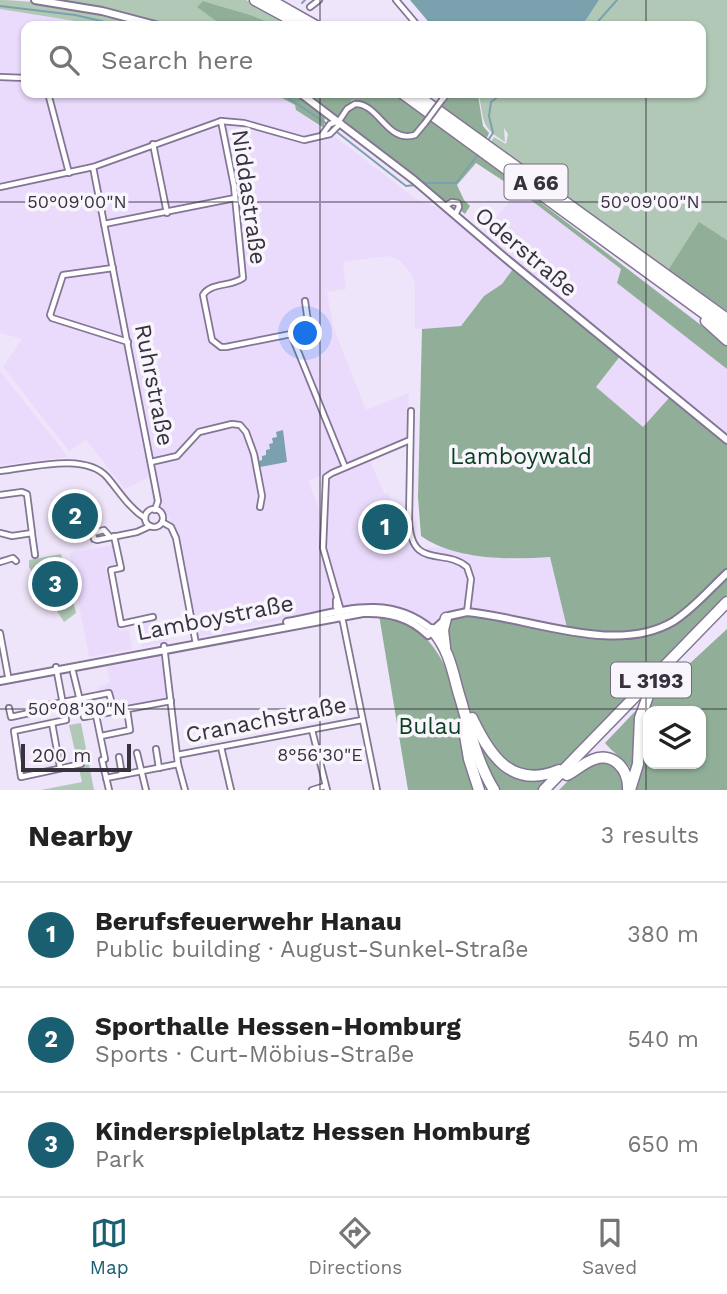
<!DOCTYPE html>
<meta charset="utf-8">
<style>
:root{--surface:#fff;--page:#f2f2f2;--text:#222;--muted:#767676;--line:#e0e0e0;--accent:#1a5f71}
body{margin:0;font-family:"Work Sans",sans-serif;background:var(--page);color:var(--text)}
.controls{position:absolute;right:21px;bottom:21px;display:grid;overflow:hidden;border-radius:14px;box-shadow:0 2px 5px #0004}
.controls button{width:63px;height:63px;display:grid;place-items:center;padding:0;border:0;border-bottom:2px solid var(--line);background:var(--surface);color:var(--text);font:35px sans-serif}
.scale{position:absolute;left:21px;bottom:18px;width:110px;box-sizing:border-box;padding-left:7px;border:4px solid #38323f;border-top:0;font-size:19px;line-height:24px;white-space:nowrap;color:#38323f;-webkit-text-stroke:5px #f9f5fc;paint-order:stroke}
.you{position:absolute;left:306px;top:334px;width:24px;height:24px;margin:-18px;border:5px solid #fff;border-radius:50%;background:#1a73e8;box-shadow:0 0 0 10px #1a73e833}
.badge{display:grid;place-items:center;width:46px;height:46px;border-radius:50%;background:var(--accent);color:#fff;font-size:23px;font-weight:700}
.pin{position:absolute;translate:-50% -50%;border:4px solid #fff;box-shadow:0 2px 7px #0006}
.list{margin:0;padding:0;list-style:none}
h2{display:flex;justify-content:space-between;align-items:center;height:91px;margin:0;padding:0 28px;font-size:30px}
h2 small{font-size:23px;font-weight:400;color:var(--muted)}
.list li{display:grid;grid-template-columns:46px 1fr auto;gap:21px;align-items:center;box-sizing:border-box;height:105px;padding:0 28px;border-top:2px solid var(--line)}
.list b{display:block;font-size:26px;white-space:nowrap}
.list p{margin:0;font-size:23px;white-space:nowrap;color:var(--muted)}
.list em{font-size:23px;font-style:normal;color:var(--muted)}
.icon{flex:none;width:38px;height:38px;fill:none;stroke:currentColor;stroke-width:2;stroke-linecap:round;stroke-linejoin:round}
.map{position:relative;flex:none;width:727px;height:790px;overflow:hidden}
.search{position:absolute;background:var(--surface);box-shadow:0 2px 5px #0004;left:21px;right:21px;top:21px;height:77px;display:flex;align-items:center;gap:18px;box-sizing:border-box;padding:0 24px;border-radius:14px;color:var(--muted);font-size:26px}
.sheet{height:406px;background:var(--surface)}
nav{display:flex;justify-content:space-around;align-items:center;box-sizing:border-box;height:98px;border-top:2px solid var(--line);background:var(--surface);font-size:19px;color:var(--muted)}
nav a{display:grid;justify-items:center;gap:4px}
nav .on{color:var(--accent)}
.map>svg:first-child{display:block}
.built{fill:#eadbfc}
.green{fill:#b0c8b5}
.forest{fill:#91af98;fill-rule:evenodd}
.water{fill:#7ba1af}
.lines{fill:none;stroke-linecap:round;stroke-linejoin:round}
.stream{stroke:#7ba1af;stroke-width:2}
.street-casing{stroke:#837594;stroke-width:8}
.secondary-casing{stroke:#837594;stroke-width:10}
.highway-casing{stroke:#837594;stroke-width:13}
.street{stroke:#fff;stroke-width:4.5}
.secondary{stroke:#fff;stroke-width:6}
.highway{stroke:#fff;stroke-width:10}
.street-bridge-casing{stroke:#837594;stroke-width:8;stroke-linecap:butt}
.street-bridge{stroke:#fff;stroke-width:4.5}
.ticks{fill:none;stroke:#38323f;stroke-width:2;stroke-opacity:0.45}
.labels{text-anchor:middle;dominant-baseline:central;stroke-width:7;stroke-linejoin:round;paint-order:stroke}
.shield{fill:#f9f5fc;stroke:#726c78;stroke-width:2}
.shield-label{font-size:21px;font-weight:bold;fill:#38323f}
.street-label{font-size:23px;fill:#38323f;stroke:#f9f5fc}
.park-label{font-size:23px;fill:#0b3f20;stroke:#f9f5fc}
.ticks-label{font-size:18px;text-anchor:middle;fill:#38323f;stroke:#f9f5fc;stroke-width:7;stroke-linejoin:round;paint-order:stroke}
</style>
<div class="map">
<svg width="727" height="790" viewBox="0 0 727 790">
<rect width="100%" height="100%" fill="#efe5fa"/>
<!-- built -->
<g class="built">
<polygon points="0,9 106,26 26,26 26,93 273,93 296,105 296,110 329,132 416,199 440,208 476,240 519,191 621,269 618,284 727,369 727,440 724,443 669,398 643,427 595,387 621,356 513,269 502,284 484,296 461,326 422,329 415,328 415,283 412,275 399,260 388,256 343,262 346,289 327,292 334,329 366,410 409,393 408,439 308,481 318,506 324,539 327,478 370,461 384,493 389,494 412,550 437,547 512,560 550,557 568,633 457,617 446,625 442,638 424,620 412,613 382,605 342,608 197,637 176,532 163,507 153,506 149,477 125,489 86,440 69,451 3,367 22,339 0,333"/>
<polygon points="0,371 68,457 0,465"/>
<polygon points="113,545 116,564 105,566 119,631 129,630 132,649 89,657 69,553"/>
<polygon points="155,614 159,631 166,630 169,641 142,647 136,618"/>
<polygon points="161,657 167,701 115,710 111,691 99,693 98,687 110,682 107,667"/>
</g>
<!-- green -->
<g class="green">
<path d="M0,0C53,1 103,14 154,26H106L0,9Z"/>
<polygon points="54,0 246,0 283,21 277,26 251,15 203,1 223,26 167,26 122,13"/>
<path d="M599,0H727V240L699,223L668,270L490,143L494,137L506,144L508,134L504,128L505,142C481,127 484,122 479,95L483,93H701V26H577L586,20Z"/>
<polygon points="61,554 76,613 64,622 29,567 29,560"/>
<polygon points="81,723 94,790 41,790 82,782 69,725"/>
</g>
<!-- forest -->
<g class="forest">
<polygon points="203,1 251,15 277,26 223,26 197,7"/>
<polygon points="273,93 297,93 325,115 324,128 296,110 295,105"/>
<path d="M304,93H393L426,117L413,133C384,138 379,97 352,100L338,116Z"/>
<polygon points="452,93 478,95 483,126 489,133 486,140 442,106"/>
<path d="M357,105L362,106C377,120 394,143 416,137L431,121L480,156L727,345V369L617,283L621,269L519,191L476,163L457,185L464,200L470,206L465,214L460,210L461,205L457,200L442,201L342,119L348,110Z"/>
<polygon points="699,222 727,240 727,311 668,270"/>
<path d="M513,269L621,355L596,387L643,427L669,398L724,443L727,440V595L566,761L555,770L524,778C512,767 494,755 486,741C478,729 442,647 442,637C443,622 456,617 468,614L568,632L550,557C510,560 455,560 421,536L418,497L422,329L461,326L484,296L502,284Z"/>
<path d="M379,615C431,620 452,672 461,716C463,731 464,745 467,759C469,770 474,780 478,790H408Z"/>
<path d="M727,629V790H633L640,726L647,703ZM648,711H701V764H648Z"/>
<path d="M644,702L634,774C626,759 615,755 605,743Z"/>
<path d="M472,724C489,756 503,790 547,779L548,781L539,790H497L485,766Z"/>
<polygon points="596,760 618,765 626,790 559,790 578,771"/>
</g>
<!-- water -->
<g class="water">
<polygon points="410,0 599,0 586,20 577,26 432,26"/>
<polygon points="283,430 287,462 260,467 259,461 262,460 262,456 266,455 266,450 270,449 269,444 273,443 272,438 277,437 276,432"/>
</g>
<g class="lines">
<!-- stream -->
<g class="stream">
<polyline points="302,3 305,0"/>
<polyline points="0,6 75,15 123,26"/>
<polyline points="281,26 283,25"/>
<polyline points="594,26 617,0"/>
<polyline points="281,93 324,122 406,186 416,185"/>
<polyline points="487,142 493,133 489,116 491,102 503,93"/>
<polyline points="421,183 456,183 480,152"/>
</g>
<defs>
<g id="street">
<polyline points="396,0 418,26"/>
<polyline points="310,7 319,0"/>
<polyline points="0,77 26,78"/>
<polyline points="48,93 69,173"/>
<polyline points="442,100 448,93"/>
<path d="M221,121L234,186L243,278C231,287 211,282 203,295L212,340L221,347H226L301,332L309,329L305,301"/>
<path d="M322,135L330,124L339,121L347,109L355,104C379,103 387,144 415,135L425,123"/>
<polyline points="153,144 167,213"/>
<polyline points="93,167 152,470 158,501 155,510"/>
<polyline points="0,187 93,167 221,121 244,123 304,140 330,134 341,123"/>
<polyline points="445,206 452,202 458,203 459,207 455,215"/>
<polyline points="104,224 235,198"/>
<polyline points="113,268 63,275 50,315 52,318 128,342"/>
<polyline points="291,334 345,467"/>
<path d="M411,411L409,520C411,571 444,547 467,567L471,579L467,612"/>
<polyline points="151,462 177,456 199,432 232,424 240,425 246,432 254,454 262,496 260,507"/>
<path d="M0,471C30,468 85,452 107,477C119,491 129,508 145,518"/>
<polyline points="0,495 22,492 27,494 32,533 12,536 0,533"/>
<circle cx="154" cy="518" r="9"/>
<polyline points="162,522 171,527 176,538 196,644"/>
<polyline points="32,534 35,555"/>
<polyline points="114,536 121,568 111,570 121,624 153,617"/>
<polyline points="110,537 104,530 93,533 94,539 97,540 137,532 150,526"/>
<polyline points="0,562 13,558 16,561"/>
<polyline points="336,600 336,607 340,612 343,622 377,790"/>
<polyline points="341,611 323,548 326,477 332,473 410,440"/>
<polyline points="0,633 8,676"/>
<polyline points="164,646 178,764 185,790"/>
<polyline points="56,667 66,720 14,731 21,777 81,764"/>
<polyline points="73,672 84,717 171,701"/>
<polyline points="9,708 11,717 34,712 33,708 109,693 114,711"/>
<polyline points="96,715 105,759"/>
<polyline points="52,723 60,767"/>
<polyline points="312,730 327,790"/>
<polyline points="101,736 130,730 127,709"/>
<polyline points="221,747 231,790"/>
<polyline points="156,749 159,768"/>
<polyline points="137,753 146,790"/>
<polyline points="177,755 362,720"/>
<polyline points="119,757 122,775"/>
<polyline points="102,760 109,790"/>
<polyline points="106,778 178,764"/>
<polyline points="312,790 325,786"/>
</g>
<g id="secondary">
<polyline points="35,0 102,11 159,26"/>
<polyline points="300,93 414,180 504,257 727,440"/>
<path d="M287,622C338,613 388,592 432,630"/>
<path d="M0,681L363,613C388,612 409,617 428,635L449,616L467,612C531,618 616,656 674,621C694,608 710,589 727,573"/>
</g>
<g id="highway">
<polyline points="255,0 303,26"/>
<polyline points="270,0 316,26"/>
<polyline points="402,93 727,330"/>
<polyline points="422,99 727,319"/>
<polyline points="706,321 727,340"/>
<path d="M432,630C448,648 452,668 458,691C468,723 476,761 494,790"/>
<polyline points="445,647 443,630 446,618"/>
<path d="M472,718C489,754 511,790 559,770"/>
<polyline points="463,724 469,759 479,790"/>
<path d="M567,775C576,770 583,764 592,760C613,751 629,769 628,790"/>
<polyline points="544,790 727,602"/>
<polyline points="630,790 638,764 640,718 651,688"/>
</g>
</defs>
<!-- street casing -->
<use href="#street" class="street-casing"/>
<!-- secondary casing -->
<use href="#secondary" class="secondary-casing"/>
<!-- highway casing -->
<use href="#highway" class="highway-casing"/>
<!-- street -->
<use href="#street" class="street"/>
<!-- secondary -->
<use href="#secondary" class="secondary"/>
<!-- highway -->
<use href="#highway" class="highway"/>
<defs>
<polyline id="street-bridge" points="425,123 442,100"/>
</defs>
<!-- street-bridge casing -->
<use href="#street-bridge" class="street-bridge-casing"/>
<!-- street-bridge -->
<use href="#street-bridge" class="street-bridge"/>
</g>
<!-- ticks -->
<path class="ticks" d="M320,0V26M646,0V26M320,93V790M646,93V790M0,202H727M0,709H727"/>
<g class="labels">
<!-- shield labels -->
<g class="shield">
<rect x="504.5" y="164.5" width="63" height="35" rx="5"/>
<rect x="611" y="662.5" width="80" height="35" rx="5"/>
</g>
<g class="shield-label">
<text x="536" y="182">A 66</text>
<text x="651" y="680">L 3193</text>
</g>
<!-- street labels -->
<g class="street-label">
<text transform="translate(249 197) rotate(82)">Niddastraße</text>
<text transform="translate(526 252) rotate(40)">Oderstraße</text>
<text transform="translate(154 385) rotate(79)">Ruhrstraße</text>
<text transform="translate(215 618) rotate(-11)">Lamboystraße</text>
<text transform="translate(266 720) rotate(-11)">Cranachstraße</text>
</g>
<!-- park labels -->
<g class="park-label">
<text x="521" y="456">Lamboywald</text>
<text x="430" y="726">Bulau</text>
</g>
</g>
<g class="ticks-label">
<text x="77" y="208">50°09'00"N</text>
<text x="650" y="208">50°09'00"N</text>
<text x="77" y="715">50°08'30"N</text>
<text x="320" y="761">8°56'30"E</text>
</g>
</svg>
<div class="controls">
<button><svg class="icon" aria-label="layers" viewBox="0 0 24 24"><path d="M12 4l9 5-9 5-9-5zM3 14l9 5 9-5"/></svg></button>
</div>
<div class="scale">200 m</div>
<div class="you"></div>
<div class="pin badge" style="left:385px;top:527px">1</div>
<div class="pin badge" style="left:75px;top:516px">2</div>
<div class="pin badge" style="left:55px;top:584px">3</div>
<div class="search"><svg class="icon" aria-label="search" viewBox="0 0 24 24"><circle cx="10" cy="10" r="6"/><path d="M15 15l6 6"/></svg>Search here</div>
</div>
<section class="sheet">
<h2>Nearby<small>3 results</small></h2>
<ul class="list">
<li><span class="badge">1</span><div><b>Berufsfeuerwehr Hanau</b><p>Public building · August-Sunkel-Straße</p></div><em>380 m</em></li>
<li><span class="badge">2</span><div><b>Sporthalle Hessen-Homburg</b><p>Sports · Curt-Möbius-Straße</p></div><em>540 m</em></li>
<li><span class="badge">3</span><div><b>Kinderspielplatz Hessen Homburg</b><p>Park</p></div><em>650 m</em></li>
</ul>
</section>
<nav>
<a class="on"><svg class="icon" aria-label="map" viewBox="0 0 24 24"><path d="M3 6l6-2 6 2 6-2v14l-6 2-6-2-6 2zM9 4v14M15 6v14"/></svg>Map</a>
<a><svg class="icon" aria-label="directions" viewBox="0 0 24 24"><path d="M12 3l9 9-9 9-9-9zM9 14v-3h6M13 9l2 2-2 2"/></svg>Directions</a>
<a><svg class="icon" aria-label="saved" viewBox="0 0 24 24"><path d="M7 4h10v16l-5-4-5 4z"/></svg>Saved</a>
</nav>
